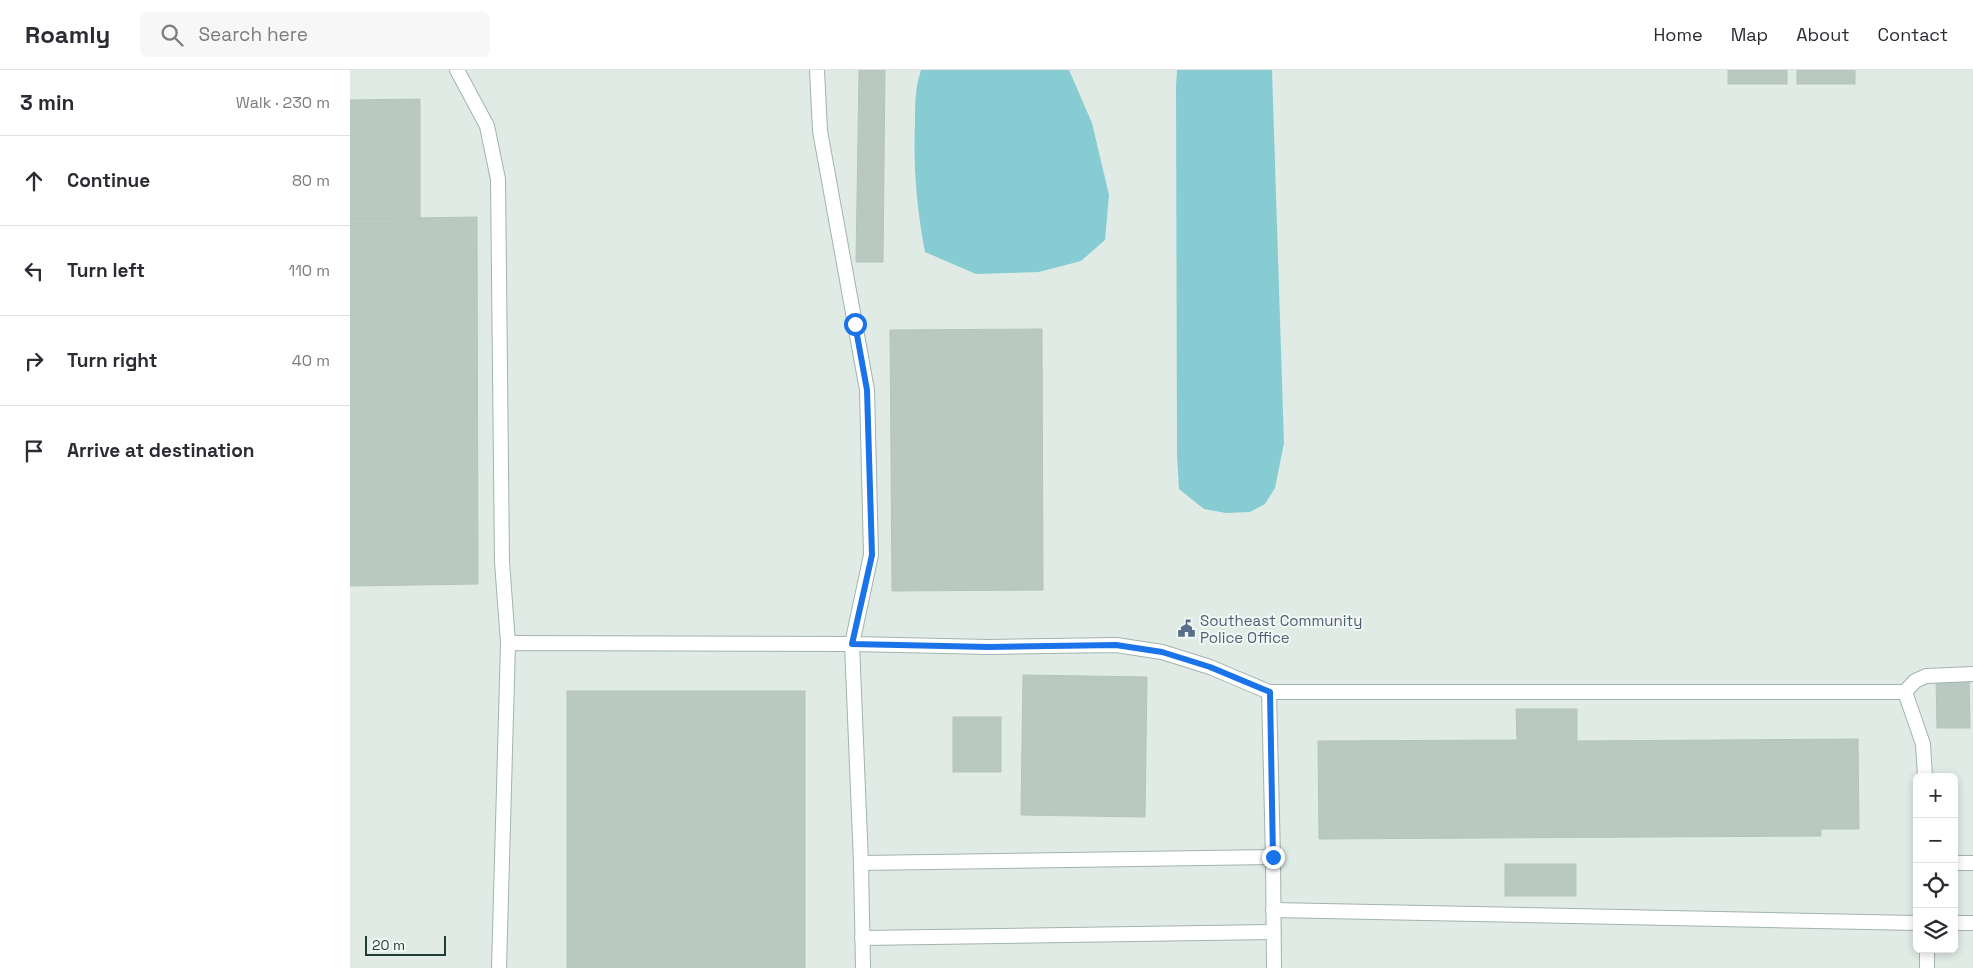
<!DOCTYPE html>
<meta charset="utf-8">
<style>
:root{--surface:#fff;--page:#f7f7f7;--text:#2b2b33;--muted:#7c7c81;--line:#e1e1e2}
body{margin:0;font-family:"Space Grotesk",sans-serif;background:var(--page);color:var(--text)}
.controls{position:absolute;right:15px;bottom:15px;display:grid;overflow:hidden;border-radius:8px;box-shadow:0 2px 8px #0003}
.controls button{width:45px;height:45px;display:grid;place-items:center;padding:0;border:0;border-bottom:1px solid var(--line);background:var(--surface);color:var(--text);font:25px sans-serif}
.scale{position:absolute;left:15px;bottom:12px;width:81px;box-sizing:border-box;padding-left:5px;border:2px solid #213c33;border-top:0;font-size:14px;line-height:18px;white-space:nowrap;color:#213c33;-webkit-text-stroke:4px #f1f8f4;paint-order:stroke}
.stop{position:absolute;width:15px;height:15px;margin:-11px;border:4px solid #1a73e8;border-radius:50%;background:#fff}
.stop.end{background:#1a73e8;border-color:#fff;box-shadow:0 1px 5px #0008}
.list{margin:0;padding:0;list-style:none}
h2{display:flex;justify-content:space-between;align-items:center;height:65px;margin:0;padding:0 20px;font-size:21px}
h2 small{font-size:16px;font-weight:400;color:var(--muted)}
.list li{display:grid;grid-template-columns:32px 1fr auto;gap:15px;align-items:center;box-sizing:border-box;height:90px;padding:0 20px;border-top:1px solid var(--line)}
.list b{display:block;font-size:19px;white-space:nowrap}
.list em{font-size:16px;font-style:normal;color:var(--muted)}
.icon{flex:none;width:28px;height:28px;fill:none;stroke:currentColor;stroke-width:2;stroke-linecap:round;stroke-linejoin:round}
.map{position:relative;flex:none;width:1623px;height:898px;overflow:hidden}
header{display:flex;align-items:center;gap:30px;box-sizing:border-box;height:70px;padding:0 25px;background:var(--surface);border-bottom:1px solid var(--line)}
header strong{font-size:24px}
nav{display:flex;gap:28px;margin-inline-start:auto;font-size:18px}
.search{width:350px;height:45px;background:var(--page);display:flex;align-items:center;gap:12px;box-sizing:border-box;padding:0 18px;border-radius:8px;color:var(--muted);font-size:19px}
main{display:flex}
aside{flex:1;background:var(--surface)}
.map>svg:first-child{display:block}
.water{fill:#87ccd2}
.building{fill:#b9c9c1;stroke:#b3c5bc}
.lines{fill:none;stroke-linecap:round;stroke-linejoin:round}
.service-casing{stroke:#a3b3ad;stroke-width:16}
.service{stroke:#fff;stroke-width:14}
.route{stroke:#1a73e8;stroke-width:6}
.labels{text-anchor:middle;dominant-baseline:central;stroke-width:4;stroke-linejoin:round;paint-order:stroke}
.service-label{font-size:15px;fill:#4e5e75;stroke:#f1f8f4;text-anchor:start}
</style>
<header>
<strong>Roamly</strong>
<div class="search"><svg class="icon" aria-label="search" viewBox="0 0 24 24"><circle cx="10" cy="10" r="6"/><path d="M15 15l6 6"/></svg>Search here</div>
<nav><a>Home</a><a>Map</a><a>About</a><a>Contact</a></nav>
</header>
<main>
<aside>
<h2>3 min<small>Walk · 230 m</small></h2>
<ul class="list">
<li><svg class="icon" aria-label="ahead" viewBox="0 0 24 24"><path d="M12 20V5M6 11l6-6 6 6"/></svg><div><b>Continue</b></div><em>80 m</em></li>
<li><svg class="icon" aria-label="left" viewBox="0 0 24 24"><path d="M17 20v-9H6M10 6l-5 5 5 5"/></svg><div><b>Turn left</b></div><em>110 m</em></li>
<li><svg class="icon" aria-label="right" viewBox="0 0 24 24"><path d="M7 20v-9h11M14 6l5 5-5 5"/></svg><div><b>Turn right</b></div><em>40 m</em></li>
<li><svg class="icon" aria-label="arrive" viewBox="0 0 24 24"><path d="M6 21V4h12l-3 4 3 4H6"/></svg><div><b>Arrive at destination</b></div></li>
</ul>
</aside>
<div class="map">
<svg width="1623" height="898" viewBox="0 0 1623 898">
<rect width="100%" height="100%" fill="#e0ebe6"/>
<!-- water -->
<g class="water">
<path d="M571,0H719L742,53L759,125L755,170L731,191L689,202L626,204L575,182C567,140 563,97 565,54C565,35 565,18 571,0Z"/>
<polygon points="827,0 922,0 934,373 925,418 915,434 900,442 876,443 854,439 829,419 827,385 826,16"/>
</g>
<!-- building -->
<g class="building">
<polygon points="509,0 535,0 533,192 506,192"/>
<rect x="1378" y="0" width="59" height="14"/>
<rect x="1447" y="0" width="58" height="14"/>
<polygon points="70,29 70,149 0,149 0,30"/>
<polygon points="127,147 128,514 0,516 0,149"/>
<polygon points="692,259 693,520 542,521 540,260"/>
<polygon points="673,605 797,607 795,747 671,745"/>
<polygon points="1586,608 1619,608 1620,658 1587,658"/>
<rect x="217" y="621" width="238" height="277"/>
<polygon points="1166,639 1227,639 1227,671 1508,669 1509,759 1471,759 1471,766 969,769 968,671 1167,670"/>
<rect x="603" y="647" width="48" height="55"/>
<rect x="1155" y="794" width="71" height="32"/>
</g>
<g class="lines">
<defs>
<g id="service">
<polyline points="107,0 137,56 148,109 152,492 158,573"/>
<polyline points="467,0 470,61 517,320 521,485 502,574 639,577 766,575 812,582 860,597 919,622"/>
<polyline points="1555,622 1565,611 1576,606 1623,604"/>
<polyline points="923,787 924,898"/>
<polyline points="1604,793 1623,793"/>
<polyline points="923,840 1567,853"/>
<polyline points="1604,853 1623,853"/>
<polyline points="512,868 923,862"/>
<polyline points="149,898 158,573 502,574 511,793"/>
<polyline points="513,898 511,793 923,787 919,622 1555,622 1573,674 1575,707"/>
<polyline points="1577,898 1577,879"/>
</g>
</defs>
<!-- service casing -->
<use href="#service" class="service-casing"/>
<!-- service -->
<use href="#service" class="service"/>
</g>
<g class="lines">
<!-- route -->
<polyline class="route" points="505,254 517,320 522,485 502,574 639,577 766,575 812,582 860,597 920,622 923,787"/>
</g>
<!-- icons -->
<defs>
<symbol id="civic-bare" viewBox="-9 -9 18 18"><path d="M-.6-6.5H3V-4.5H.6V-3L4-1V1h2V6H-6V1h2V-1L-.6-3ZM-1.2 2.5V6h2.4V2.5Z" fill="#5c6f8a" stroke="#f1f8f4" stroke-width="2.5" paint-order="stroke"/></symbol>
</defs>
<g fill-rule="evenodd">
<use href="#civic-bare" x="824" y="546" width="25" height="25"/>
</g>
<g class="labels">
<!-- service labels -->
<g class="service-label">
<text x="850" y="550">Southeast Community<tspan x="850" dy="17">Police Office</tspan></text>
</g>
</g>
</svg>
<div class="controls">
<button>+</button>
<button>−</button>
<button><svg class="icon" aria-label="locate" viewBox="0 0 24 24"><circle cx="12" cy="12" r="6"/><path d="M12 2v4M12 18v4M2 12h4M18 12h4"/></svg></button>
<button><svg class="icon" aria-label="layers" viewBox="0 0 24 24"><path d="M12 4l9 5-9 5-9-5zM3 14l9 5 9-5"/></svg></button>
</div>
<div class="scale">20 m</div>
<div class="stop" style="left:505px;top:254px"></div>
<div class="stop end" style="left:923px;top:787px"></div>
</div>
</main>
